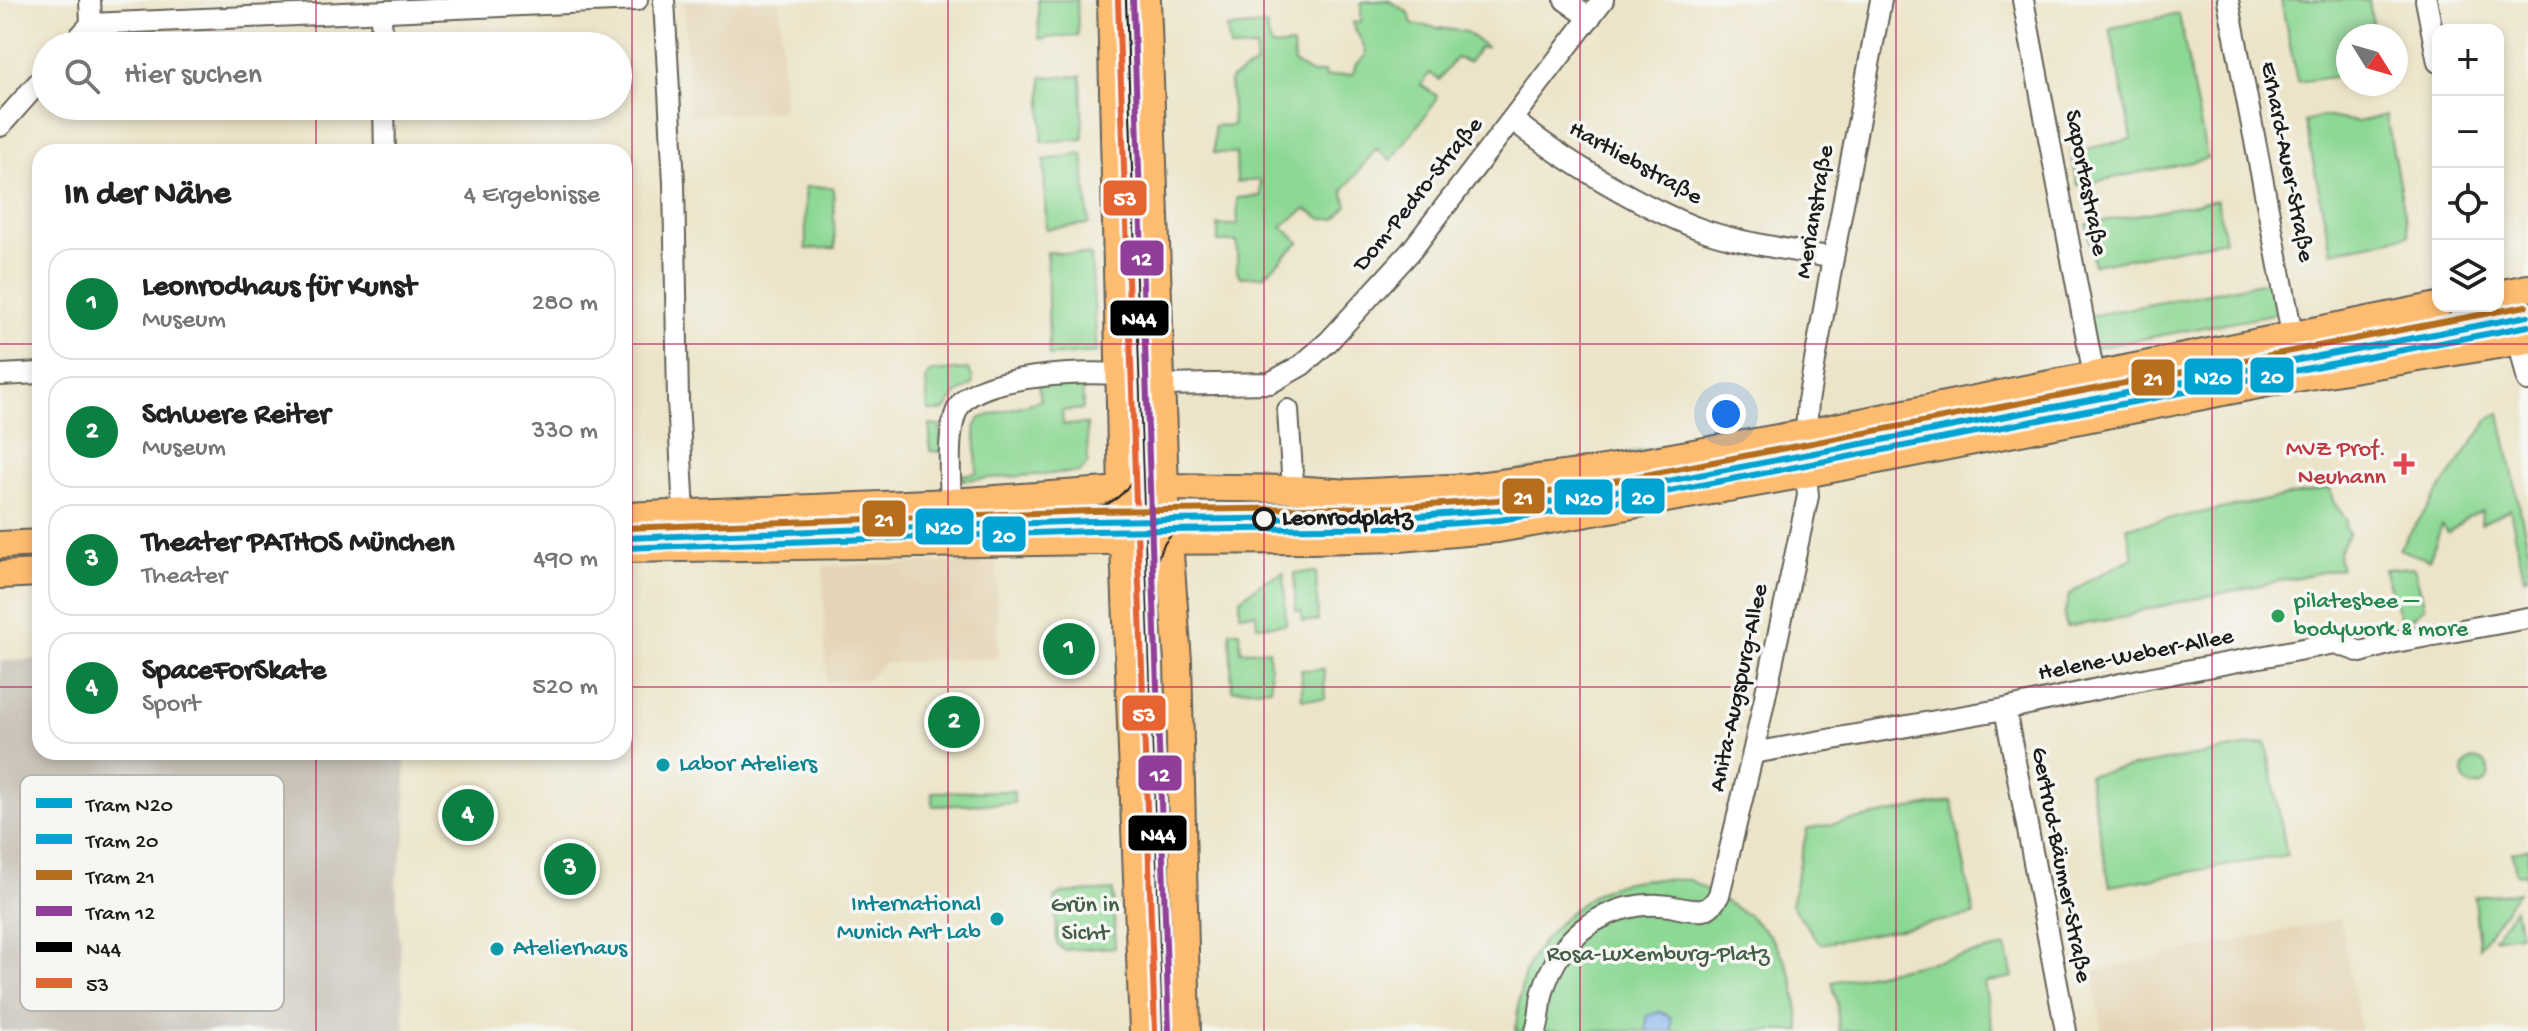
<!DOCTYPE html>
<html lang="de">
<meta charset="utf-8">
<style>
:root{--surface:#fff;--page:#f2f2f2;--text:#222;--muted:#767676;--line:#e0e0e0;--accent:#0b8043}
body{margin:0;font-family:"Gochi Hand",sans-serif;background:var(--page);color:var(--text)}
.controls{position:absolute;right:24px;top:24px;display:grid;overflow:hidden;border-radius:16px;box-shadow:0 4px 12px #0003}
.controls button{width:72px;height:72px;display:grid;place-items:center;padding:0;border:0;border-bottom:2px solid var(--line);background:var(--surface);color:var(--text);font:40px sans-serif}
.compass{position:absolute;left:2336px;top:24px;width:72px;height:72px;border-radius:50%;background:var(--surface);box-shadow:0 4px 12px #0003;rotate:127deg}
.you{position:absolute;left:1726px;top:414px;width:28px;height:28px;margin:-20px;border:6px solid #fff;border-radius:50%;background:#1a73e8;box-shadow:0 0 0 12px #1a73e833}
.badge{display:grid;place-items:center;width:52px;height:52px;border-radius:50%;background:var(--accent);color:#fff;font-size:26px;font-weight:700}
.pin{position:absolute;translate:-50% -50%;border:4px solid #fff;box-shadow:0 2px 8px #0006}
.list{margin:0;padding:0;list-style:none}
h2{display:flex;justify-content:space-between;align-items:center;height:104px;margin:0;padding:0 32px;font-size:34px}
h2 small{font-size:26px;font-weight:400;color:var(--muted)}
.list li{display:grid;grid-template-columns:52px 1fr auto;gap:24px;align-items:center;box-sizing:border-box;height:112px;margin:0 16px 16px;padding:0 16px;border:2px solid var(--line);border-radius:24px}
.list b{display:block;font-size:30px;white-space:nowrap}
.list p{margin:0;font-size:26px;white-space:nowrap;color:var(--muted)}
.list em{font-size:26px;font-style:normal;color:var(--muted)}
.icon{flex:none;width:44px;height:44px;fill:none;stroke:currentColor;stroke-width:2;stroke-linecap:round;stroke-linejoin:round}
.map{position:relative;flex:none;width:2528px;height:1031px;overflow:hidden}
.search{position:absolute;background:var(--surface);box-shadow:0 4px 12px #0003;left:32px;top:32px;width:600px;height:88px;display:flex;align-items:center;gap:20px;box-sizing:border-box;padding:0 28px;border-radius:44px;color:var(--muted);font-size:30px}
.panel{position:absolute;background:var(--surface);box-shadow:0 4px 12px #0003;left:32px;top:144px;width:600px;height:616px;border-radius:24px}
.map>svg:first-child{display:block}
.built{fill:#e5d5b7}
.industrial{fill:#c9c3b8}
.green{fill:#8dd894;stroke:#547a58;stroke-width:2}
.water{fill:#84b4ef;stroke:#506886;stroke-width:2}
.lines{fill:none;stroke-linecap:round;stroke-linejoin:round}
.minor-casing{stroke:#656258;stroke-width:24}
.major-casing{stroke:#656258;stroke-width:30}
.minor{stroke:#fff;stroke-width:20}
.major{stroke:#febc70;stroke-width:26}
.tram{stroke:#1c1c1c;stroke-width:2}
.bus-1-casing{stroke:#f6f6f2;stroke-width:12}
.bus-2-casing{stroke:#f6f6f2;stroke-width:12}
.bus-1{stroke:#000;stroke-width:6}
.bus-2{stroke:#e66432;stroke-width:6}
.tram-1-casing{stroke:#f6f6f2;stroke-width:12}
.tram-2-casing{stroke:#f6f6f2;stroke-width:12}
.tram-3-casing{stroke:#f6f6f2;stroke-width:12}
.tram-4-casing{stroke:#f6f6f2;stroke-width:12}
.tram-1{stroke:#01a3d2;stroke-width:6}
.tram-2{stroke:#01a3d2;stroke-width:6}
.tram-3{stroke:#b66e1c;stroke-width:6}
.tram-4{stroke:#903f98;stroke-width:6}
.grid{fill:none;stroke:#c2185b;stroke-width:2;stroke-opacity:0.55}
.health-dot{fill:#e0444e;stroke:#f6f6f2;stroke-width:3}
.stop-dot{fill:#f6f6f2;stroke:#1c1c1c;stroke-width:4}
.leisure-dot{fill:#2e9e5b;stroke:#f6f6f2;stroke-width:3}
.culture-dot{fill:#0f9aa8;stroke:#f6f6f2;stroke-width:3}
.labels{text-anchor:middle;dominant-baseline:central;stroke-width:7;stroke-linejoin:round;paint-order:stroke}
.street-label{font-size:24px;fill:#1c1c1c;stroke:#f6f6f2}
.health-label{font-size:24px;fill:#be3a42;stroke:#f6f6f2;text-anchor:end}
.stop-label{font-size:24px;font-weight:bold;fill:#1c1c1c;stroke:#f6f6f2;text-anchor:start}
.leisure-label{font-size:24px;fill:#27864d;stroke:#f6f6f2;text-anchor:start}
.culture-label{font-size:24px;fill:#0d838f;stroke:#f6f6f2;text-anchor:start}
.park-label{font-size:24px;fill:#445e46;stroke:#f6f6f2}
.key{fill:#f6f6f2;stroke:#b5b5b2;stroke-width:2}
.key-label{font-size:22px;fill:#1c1c1c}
.line-badge{stroke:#f6f6f2;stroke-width:3}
.badge-label{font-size:22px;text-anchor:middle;font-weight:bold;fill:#fff}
</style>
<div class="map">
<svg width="2528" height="1031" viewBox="0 0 2528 1031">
<rect width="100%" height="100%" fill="#f6f6f2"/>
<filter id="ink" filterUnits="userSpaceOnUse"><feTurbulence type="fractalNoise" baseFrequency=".0125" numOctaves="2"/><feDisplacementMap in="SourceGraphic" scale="16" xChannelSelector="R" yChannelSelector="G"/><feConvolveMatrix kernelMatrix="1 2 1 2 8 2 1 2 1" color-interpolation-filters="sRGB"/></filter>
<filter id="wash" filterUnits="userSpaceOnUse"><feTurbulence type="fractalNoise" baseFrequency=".006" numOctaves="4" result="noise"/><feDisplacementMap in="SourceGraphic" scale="32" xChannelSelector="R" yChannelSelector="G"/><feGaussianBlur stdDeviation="1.8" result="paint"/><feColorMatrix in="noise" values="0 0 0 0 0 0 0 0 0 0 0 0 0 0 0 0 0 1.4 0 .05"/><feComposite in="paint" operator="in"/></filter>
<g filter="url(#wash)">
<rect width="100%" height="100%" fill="#ece4c8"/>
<!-- built -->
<g class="built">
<polygon points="684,0 780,0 784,111 689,116"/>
<polygon points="996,561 998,658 884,663 867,680 826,682 823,566"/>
<polygon points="2340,919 2361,1031 2102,1031 2092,971"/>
</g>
<!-- industrial -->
<polygon class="industrial" points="40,659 40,752 405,752 406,834 396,881 405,1031 0,1031 0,661"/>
<!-- green -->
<g class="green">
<polygon points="1038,0 1077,0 1078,35 1039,39"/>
<path d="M1388,0L1409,13L1412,24L1466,32L1486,47L1479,48L1469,62L1456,58L1439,80L1430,73L1421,85L1437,96L1434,104L1391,160L1376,149L1343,191L1347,206L1336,219H1322L1306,209L1282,226L1299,242L1264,276L1240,277L1237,271V242H1218V225H1238L1237,198L1261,196L1260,180L1237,182L1236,153H1214V126L1233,125L1230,79L1255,66L1256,48L1230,49L1227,28L1266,25L1271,47L1293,45L1294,63L1312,74L1324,72L1325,77L1353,74L1355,66L1366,55C1366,42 1355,35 1353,22H1361V2Z"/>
<polygon points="2281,0 2369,0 2374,36 2348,36 2348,75 2297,82"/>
<polygon points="2179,14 2207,159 2078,185 2071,152 2132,139 2110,28"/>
<polygon points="1081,76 1083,139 1042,142 1042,77"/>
<polygon points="2386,115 2409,235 2331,252 2305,121 2322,116 2358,122"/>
<polygon points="1083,154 1089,224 1046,229 1044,160"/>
<polygon points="833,187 835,248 806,249 805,187"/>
<polygon points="2217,200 2225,240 2094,265 2087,224"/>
<polygon points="1047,252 1091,255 1097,352 1049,356"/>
<polygon points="2282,279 2288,311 2090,349 2084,317"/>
<polygon points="2327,334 2328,342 1592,486 1451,503 1332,507 1332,503"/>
<polygon points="2452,334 2453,338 1572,506 1428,525 1333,529 1333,521 1476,517 1572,503"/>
<polygon points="968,369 973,378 972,385 956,395 944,411 928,411 926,378 930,372"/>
<polygon points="1082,380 1083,409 1062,411 1063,425 1087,424 1088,463 1080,472 962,480 962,475 977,473 975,428 980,418 1041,400 1038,385"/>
<polygon points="2500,413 2528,547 2528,576 2524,577 2510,509 2481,524 2482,511 2466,518 2448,533 2442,525 2429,560 2399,549 2489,419"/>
<polygon points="930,425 940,426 942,452 930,451"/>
<path d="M2330,488L2333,501L2347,521L2345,528L2349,534C2341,546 2335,554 2341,568L2143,610L2126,617L2066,627L2064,617L2069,595L2091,579L2133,558L2127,527Z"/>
<polygon points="894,515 895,529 1089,525 1089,529 624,541 624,526"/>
<polygon points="2414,567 2425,607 2403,626 2384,569"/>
<polygon points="1316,572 1318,621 1302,621 1301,611 1296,611 1294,573"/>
<polygon points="1284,573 1286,624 1257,626 1256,613 1240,614 1240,599 1264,581"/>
<polygon points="1230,631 1240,631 1241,651 1269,650 1271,688 1232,690"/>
<polygon points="1324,669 1325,699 1302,699 1301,670"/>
<polygon points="2266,743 2287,855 2110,886 2088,775"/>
<circle cx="2476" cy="773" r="13"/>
<polygon points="1014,791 1014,803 933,806 932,792"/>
<polygon points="1952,801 1974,915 1820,944 1791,905 1807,829"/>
<polygon points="2528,849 2528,886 2526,873 2516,874 2512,852"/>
<path d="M1648,879L1690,880L1749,916L1769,935L1784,958L1793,980L1801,1031H1516C1517,1012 1519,994 1524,976C1534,942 1583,893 1618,884C1628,881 1639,880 1648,879Z"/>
<polygon points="1113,890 1115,947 1064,950 1057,944 1055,898 1063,893"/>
<polygon points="2518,892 2479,947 2474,897"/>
<polygon points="2515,908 2520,934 2494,938"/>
<polygon points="2006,947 2013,977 1984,983 1993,1031 1839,1031 1837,1004 1832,982"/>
</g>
<!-- water -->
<polygon class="water" points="1659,1011 1671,1017 1672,1031 1646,1031 1647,1016"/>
</g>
<g filter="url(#ink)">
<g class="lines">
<defs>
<g id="minor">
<polyline points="90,0 91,24"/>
<polyline points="664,0 674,183 678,400 684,513"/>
<polyline points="1565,0 1590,18"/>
<polyline points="2023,0 2094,376"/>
<polyline points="2228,0 2292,334"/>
<polyline points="2426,0 2438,62"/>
<polyline points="381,12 382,46"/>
<polyline points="71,46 91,24 637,0"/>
<polyline points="384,106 385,152"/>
<path d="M1513,120C1560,158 1643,208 1700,229C1742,244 1789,249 1833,258"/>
<polyline points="0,126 46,74"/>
<polyline points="2492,306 2519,342 2528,381"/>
<polyline points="0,375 40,373"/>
<polyline points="1161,385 1270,383 1302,365 1329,341 1411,251 1603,0"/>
<polyline points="1288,410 1293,489"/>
<polyline points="1806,433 1808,401 1833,258 1881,0"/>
<path d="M951,502C950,477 946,425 960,405C981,374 1084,372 1119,374"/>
<polyline points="2005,709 2066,1031"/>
<polyline points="1753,753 2005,709 2153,677 2335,643 2361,652 2395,642 2528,618"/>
<path d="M1536,1031C1540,1019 1540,1007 1542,995C1546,979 1554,963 1563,950C1584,920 1623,903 1659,905C1673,905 1687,912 1702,910C1710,909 1715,902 1719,895L1753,753L1808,496L1806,474"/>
</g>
<g id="major">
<polyline points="1111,0 1122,494 1143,1031"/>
<polyline points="1147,0 1165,487 1178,661 1187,1031"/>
<polyline points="2498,294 2528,288"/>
<polyline points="624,516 951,502 1165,487 1293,489 1349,493 1469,487 1587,472 1806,433 2438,306"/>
<polyline points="0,545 40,543"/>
<polyline points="624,549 1100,541 1311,540 1400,538 1498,529 1806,474 2279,381 2528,340"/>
<polyline points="0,575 40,573"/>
</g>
</defs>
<!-- minor casing -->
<use href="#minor" class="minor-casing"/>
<!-- major casing -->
<use href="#major" class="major-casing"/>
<!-- minor -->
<use href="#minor" class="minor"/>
<!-- major -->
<use href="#major" class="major"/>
<!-- tram -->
<g class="tram">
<path d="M1072,515C1119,505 1137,491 1141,441"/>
<path d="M1089,515C1128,518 1151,542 1154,581"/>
<path d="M1155,572C1160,536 1179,523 1214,521"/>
</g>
<defs>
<polyline id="bus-1" points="1128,0 1165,1031"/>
<polyline id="bus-2" points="1118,0 1155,1031"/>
</defs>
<!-- bus-1 casing -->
<use href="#bus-1" class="bus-1-casing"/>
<!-- bus-2 casing -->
<use href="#bus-2" class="bus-2-casing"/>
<!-- bus-1 -->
<use href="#bus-1" class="bus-1"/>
<!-- bus-2 -->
<use href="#bus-2" class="bus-2"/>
<defs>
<polyline id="tram-1" points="624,538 1091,521 1403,517 1498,510 1590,496 2528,316"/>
<polyline id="tram-2" points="624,548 1091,531 1404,527 1499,520 1592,506 2528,326"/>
<polyline id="tram-3" points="624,528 1091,511 1403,507 1497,500 1588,486 2526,306"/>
<polyline id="tram-4" points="1133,0 1169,1031"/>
</defs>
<!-- tram-1 casing -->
<use href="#tram-1" class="tram-1-casing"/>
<!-- tram-2 casing -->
<use href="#tram-2" class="tram-2-casing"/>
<!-- tram-3 casing -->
<use href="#tram-3" class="tram-3-casing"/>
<!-- tram-4 casing -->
<use href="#tram-4" class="tram-4-casing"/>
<!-- tram-1 -->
<use href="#tram-1" class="tram-1"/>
<!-- tram-2 -->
<use href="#tram-2" class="tram-2"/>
<!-- tram-3 -->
<use href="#tram-3" class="tram-3"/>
<!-- tram-4 -->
<use href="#tram-4" class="tram-4"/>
</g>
</g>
<!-- grid -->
<path class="grid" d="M316,0V46M632,0V1031M948,0V1031M1264,0V1031M1580,0V1031M1896,0V1031M2212,0V1031M316,106V152M0,344H40M624,344H2528M0,687H40M624,687H2528M316,752V1031"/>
<!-- markers -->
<path class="health-dot" d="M2400 452h8v8h8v8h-8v8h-8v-8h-8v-8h8z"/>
<circle class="stop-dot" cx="1264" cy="519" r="10"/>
<circle class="leisure-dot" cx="2278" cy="616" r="8"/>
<g class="culture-dot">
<circle cx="663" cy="765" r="8"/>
<circle cx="997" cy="919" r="8"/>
<circle cx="497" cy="949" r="8"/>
</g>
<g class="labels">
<!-- street labels -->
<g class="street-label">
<text transform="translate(2286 162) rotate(79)">Erhard-Auer-Straße</text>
<text transform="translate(1635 164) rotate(29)">Hartliebstraße</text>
<text transform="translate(2085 183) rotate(79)">Saportastraße</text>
<text transform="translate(1419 195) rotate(-51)">Dom-Pedro-Straße</text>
<text transform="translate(1816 212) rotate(-80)">Merianstraße</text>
<text transform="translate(2136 656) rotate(-11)">Helene-Weber-Allee</text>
<text transform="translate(1740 688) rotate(-78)">Anita-Augspurg-Allee</text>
<text transform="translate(2060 865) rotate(79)">Gertrud-Bäumer-Straße</text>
</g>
<!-- health labels -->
<g class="health-label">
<text x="2386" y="450">MVZ Prof.<tspan x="2386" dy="28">Neuhann</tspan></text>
</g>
<!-- stop labels -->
<g class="stop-label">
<text x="1282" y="519">Leonrodplatz</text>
</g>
<!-- leisure labels -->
<g class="leisure-label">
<text x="2294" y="602">pilatesbee –<tspan x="2294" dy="28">bodywork &amp; more</tspan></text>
</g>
<!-- culture labels -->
<g class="culture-label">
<text x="679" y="765">Labor Ateliers</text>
<text x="981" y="905" text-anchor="end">International<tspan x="981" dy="28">Munich Art Lab</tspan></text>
<text x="513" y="949">Atelierhaus</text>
</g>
<!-- park labels -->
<g class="park-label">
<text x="1085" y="906">Grün in<tspan x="1085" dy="28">Sicht</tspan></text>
<text x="1658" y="955">Rosa-Luxemburg-Platz</text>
</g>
</g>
<!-- legend -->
<rect x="20" y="775" width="264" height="236" rx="12" class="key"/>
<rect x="36" y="798" width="36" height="10" fill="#01a3d2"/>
<rect x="36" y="834" width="36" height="10" fill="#01a3d2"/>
<rect x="36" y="870" width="36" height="10" fill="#b66e1c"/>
<rect x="36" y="906" width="36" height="10" fill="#903f98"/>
<rect x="36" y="942" width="36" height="10" fill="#000"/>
<rect x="36" y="978" width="36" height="10" fill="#e66432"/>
<g class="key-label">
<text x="86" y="811">Tram N20</text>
<text x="86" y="847">Tram 20</text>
<text x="86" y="883">Tram 21</text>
<text x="86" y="919">Tram 12</text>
<text x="86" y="955">N44</text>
<text x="86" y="991">53</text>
</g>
<g class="line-badge">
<rect x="1102" y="179" width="46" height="38" rx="8" fill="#e66432"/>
<rect x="1119" y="239" width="46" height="38" rx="8" fill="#903f98"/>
<rect x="1109" y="299" width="61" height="38" rx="8" fill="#000"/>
<rect x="2249" y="356" width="46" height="38" rx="8" fill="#01a3d2"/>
<rect x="2183" y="357" width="61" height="39" rx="8" fill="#01a3d2"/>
<rect x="2130" y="358" width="46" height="39" rx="8" fill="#b66e1c"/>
<rect x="1501" y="477" width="45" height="38" rx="8" fill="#b66e1c"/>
<rect x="1620" y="477" width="46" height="38" rx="8" fill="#01a3d2"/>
<rect x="1553" y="478" width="61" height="38" rx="8" fill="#01a3d2"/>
<rect x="861" y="499" width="46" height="39" rx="8" fill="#b66e1c"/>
<rect x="914" y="507" width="61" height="39" rx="8" fill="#01a3d2"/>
<rect x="981" y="515" width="46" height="38" rx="8" fill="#01a3d2"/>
<rect x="1121" y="694" width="46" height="38" rx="8" fill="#e66432"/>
<rect x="1137" y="754" width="46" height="38" rx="8" fill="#903f98"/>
<rect x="1127" y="814" width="61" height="38" rx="8" fill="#000"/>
</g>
<g class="badge-label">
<text x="1125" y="205">53</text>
<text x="1142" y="265">12</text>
<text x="1139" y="325">N44</text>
<text x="2272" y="383">20</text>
<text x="2213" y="384">N20</text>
<text x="2153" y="385">21</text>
<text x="1523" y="504">21</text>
<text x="1643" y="504">20</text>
<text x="1584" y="505">N20</text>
<text x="884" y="526">21</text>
<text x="944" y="534">N20</text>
<text x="1004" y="542">20</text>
<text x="1144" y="721">53</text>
<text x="1160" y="781">12</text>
<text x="1158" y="841">N44</text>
</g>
</svg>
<div class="controls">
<button>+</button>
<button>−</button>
<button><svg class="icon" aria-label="locate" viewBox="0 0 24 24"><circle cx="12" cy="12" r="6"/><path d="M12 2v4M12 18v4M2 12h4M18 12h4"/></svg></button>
<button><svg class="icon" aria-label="layers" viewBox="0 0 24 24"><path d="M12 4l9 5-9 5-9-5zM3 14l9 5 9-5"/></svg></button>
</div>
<svg class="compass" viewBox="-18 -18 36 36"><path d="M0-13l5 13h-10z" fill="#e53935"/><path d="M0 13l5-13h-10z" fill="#767676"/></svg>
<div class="you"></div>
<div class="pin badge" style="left:1069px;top:649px">1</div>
<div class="pin badge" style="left:954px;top:722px">2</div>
<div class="pin badge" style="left:570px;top:869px">3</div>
<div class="pin badge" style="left:468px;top:815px">4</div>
<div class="search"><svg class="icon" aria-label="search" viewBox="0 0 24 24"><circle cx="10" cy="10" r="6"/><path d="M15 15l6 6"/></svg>Hier suchen</div>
<section class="panel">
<h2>In der Nähe<small>4 Ergebnisse</small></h2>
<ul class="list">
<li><span class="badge">1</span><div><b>Leonrodhaus für Kunst</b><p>Museum</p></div><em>280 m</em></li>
<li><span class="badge">2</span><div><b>Schwere Reiter</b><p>Museum</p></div><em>330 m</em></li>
<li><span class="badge">3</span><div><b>Theater PATHOS München</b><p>Theater</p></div><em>490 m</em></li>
<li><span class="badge">4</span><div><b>SpaceForSkate</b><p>Sport</p></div><em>520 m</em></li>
</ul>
</section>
</div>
